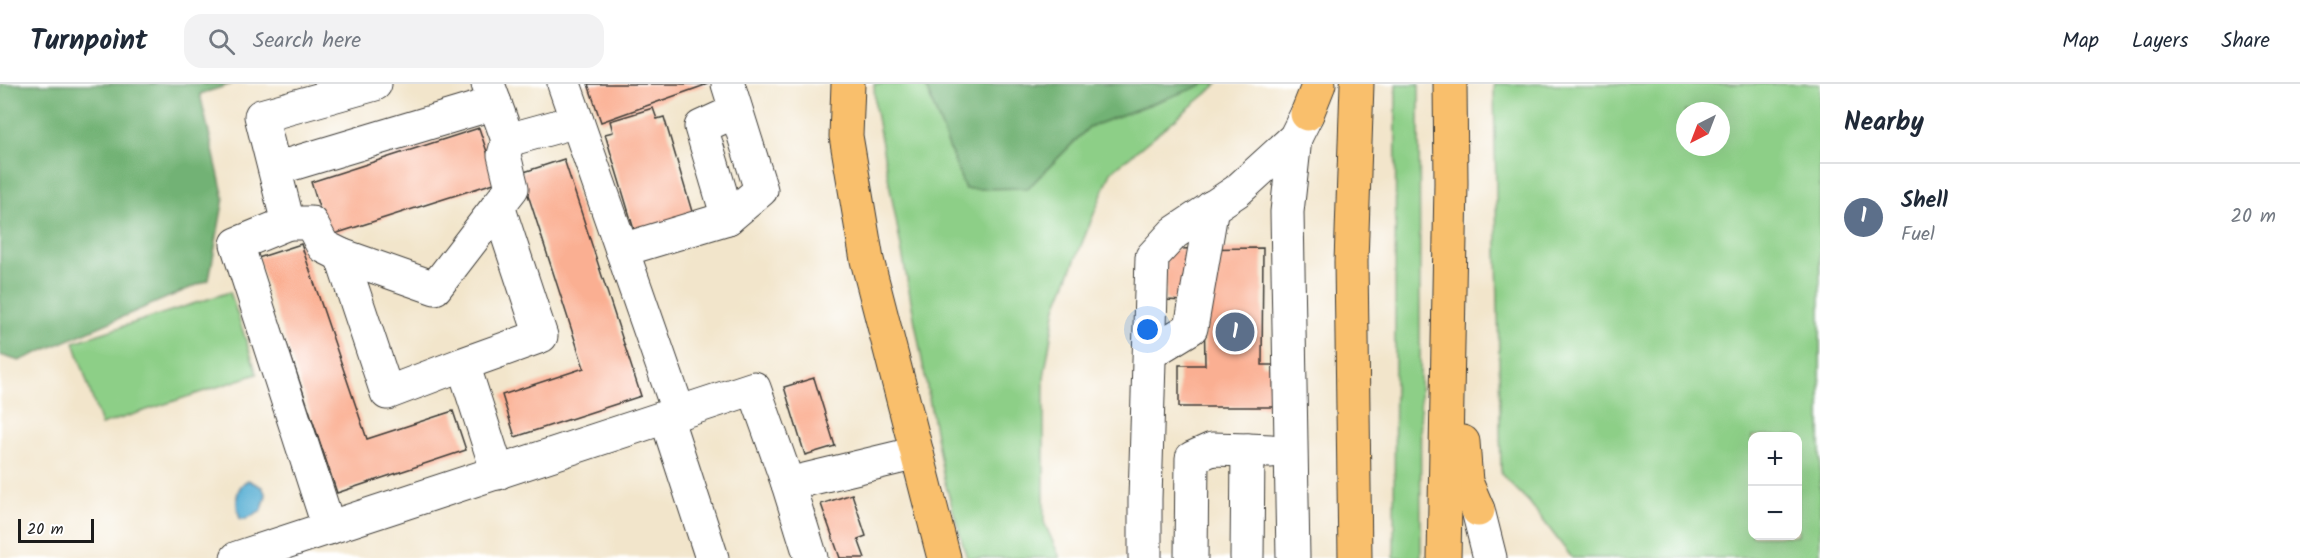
<!DOCTYPE html>
<meta charset="utf-8">
<style>
:root{--surface:#fff;--page:#f2f2f3;--text:#1f2937;--muted:#747a83;--line:#e0e1e3;--accent:#ea580c}
body{margin:0;font-family:Kalam,sans-serif;background:var(--page);color:var(--text)}
.controls{position:absolute;right:18px;bottom:18px;display:grid;overflow:hidden;border-radius:12px;box-shadow:0 6px 24px #0002}
.controls button{width:54px;height:54px;display:grid;place-items:center;padding:0;border:0;border-bottom:2px solid var(--line);background:var(--surface);color:var(--text);font:30px sans-serif}
.compass{position:absolute;left:1676px;top:18px;width:54px;height:54px;border-radius:50%;background:var(--surface);box-shadow:0 6px 24px #0002;rotate:222deg}
.scale{position:absolute;left:18px;bottom:15px;width:76px;box-sizing:border-box;padding-left:6px;border:3px solid #1c1c1c;border-top:0;font-size:16px;line-height:21px;white-space:nowrap;color:#1c1c1c;-webkit-text-stroke:4px #fff;paint-order:stroke}
.you{position:absolute;left:1148px;top:246px;width:21px;height:21px;margin:-15px;border:4px solid #fff;border-radius:50%;background:#1a73e8;box-shadow:0 0 0 9px #1a73e833}
.badge{display:grid;place-items:center;width:39px;height:39px;border-radius:50%;background:var(--accent);color:#fff;font-size:20px;font-weight:700}
.pin{position:absolute;translate:-50% -50%;border:3px solid #fff;box-shadow:0 2px 6px #0006}
.list{margin:0;padding:0;list-style:none}
h2{display:flex;justify-content:space-between;align-items:center;height:78px;margin:0;padding:0 24px;font-size:26px}
h2 small{font-size:20px;font-weight:400;color:var(--muted)}
.list li{display:grid;grid-template-columns:39px 1fr auto;gap:18px;align-items:center;box-sizing:border-box;height:108px;padding:0 24px;border-top:2px solid var(--line)}
.list b{display:block;font-size:22px;white-space:nowrap}
.list p{margin:0;font-size:20px;white-space:nowrap;color:var(--muted)}
.list em{font-size:20px;font-style:normal;color:var(--muted)}
.icon{flex:none;width:33px;height:33px;fill:none;stroke:currentColor;stroke-width:2;stroke-linecap:round;stroke-linejoin:round}
.map{position:relative;flex:none;width:1820px;height:474px;overflow:hidden}
header{display:flex;align-items:center;gap:36px;box-sizing:border-box;height:84px;padding:0 30px;background:var(--surface);border-bottom:2px solid var(--line)}
header strong{font-size:28px}
nav{display:flex;gap:33px;margin-inline-start:auto;font-size:21px}
.search{width:420px;height:54px;background:var(--page);display:flex;align-items:center;gap:15px;box-sizing:border-box;padding:0 21px;border-radius:18px;color:var(--muted);font-size:22px}
main{display:flex}
aside{flex:1;background:var(--surface)}
.map>svg:first-child{display:block}
.green{fill:#8dcf87;stroke:#547652;stroke-width:1.5;fill-rule:evenodd}
.forest{fill:#72b274;stroke:#476748;stroke-width:1.5}
.water{fill:#56aed3;stroke:#396578;stroke-width:1.5}
.building{fill:#faaf92}
.lines{fill:none;stroke-linecap:round;stroke-linejoin:round}
.minor-casing{stroke:#3c3a36;stroke-width:35}
.major-casing{stroke:#3c3a36;stroke-width:35}
.highway-casing{stroke:#3c3a36;stroke-width:35}
.minor{stroke:#fff;stroke-width:33}
.major{stroke:#f9bf6c;stroke-width:33}
.highway{stroke:#f9bf6c;stroke-width:33}
</style>
<header>
<strong>Turnpoint</strong>
<div class="search"><svg class="icon" aria-label="search" viewBox="0 0 24 24"><circle cx="10" cy="10" r="6"/><path d="M15 15l6 6"/></svg>Search here</div>
<nav><a>Map</a><a>Layers</a><a>Share</a></nav>
</header>
<main>
<div class="map">
<svg width="1820" height="474" viewBox="0 0 1820 474">
<rect width="100%" height="100%" fill="#fff"/>
<filter id="ink" filterUnits="userSpaceOnUse"><feTurbulence type="fractalNoise" baseFrequency=".0167" numOctaves="2"/><feDisplacementMap in="SourceGraphic" scale="12" xChannelSelector="R" yChannelSelector="G"/><feConvolveMatrix kernelMatrix="1 2 1 2 8 2 1 2 1" color-interpolation-filters="sRGB"/></filter>
<filter id="wash" filterUnits="userSpaceOnUse"><feTurbulence type="fractalNoise" baseFrequency=".008" numOctaves="4" result="noise"/><feDisplacementMap in="SourceGraphic" scale="24" xChannelSelector="R" yChannelSelector="G"/><feGaussianBlur stdDeviation="1.35" result="paint"/><feColorMatrix in="noise" values="0 0 0 0 0 0 0 0 0 0 0 0 0 0 0 0 0 1.4 0 .05"/><feComposite in="paint" operator="in"/></filter>
<g filter="url(#wash)">
<rect width="100%" height="100%" fill="#f2e5cb"/>
<!-- green -->
<g class="green">
<polygon points="874,0 925,0 965,105 1028,104 1089,43 1203,0 1218,0 1111,88 1056,223 1044,293 1044,438 1060,474 967,474 944,395 875,23"/>
<polygon points="1396,0 1419,0 1421,474 1394,474"/>
<path d="M1494,0H1820V474H1572L1529,418L1501,390ZM1685,27H1721V63H1685ZM1752,352H1798V452H1752Z"/>
<polygon points="230,208 257,290 101,341 74,258"/>
</g>
<!-- forest -->
<g class="forest">
<polygon points="0,0 232,0 200,10 224,114 209,196 19,277 0,271"/>
<polygon points="925,0 1203,0 1203,1 1089,43 1028,104 965,105"/>
</g>
<!-- water -->
<path class="water" d="M248,396L262,403L266,411L262,426L246,435H240C236,421 233,404 248,396Z"/>
<g id="blocks">
<!-- building -->
<g class="building">
<polygon points="588,0 708,0 601,38"/>
<polygon points="653,24 657,35 664,33 693,131 635,149 605,50 613,48 610,37"/>
<polygon points="479,44 497,98 328,152 311,98"/>
<polygon points="564,75 641,312 515,353 502,311 584,284 521,89"/>
<polygon points="301,160 367,355 453,327 466,366 337,409 258,174"/>
<polygon points="1263,164 1262,281 1273,281 1274,323 1179,323 1179,281 1205,281 1204,218 1166,216 1166,165"/>
<polygon points="814,294 835,362 805,371 784,303"/>
<polygon points="852,410 866,452 858,455 865,474 840,474 821,420"/>
</g>
</g>
</g>
<g filter="url(#ink)">
<use href="#blocks" fill-opacity="0" stroke="#3c3a36" stroke-width="1.5"/>
<g class="lines">
<defs>
<g id="minor">
<polyline points="488,0 508,56 577,37"/>
<polyline points="564,0 679,329"/>
<polyline points="275,85 495,19"/>
<polyline points="498,122 512,104 504,71 508,56"/>
<polyline points="728,134 701,43 736,27"/>
<polyline points="288,139 311,139 323,162 341,171"/>
<polyline points="622,166 728,134 761,106 728,0"/>
<polyline points="1150,269 1191,244 1212,123"/>
<polyline points="463,280 541,252 498,122 435,204 341,171 387,309 463,280 498,389"/>
<polyline points="666,333 712,474"/>
<polyline points="1478,426 1490,474"/>
<polyline points="329,444 237,160 288,139 261,32 375,0"/>
<polyline points="237,474 754,304 788,400"/>
<polyline points="811,474 788,400 917,369"/>
<polyline points="1145,474 1145,415 1152,173 1174,149 1237,107 1295,54 1307,30"/>
<polyline points="1191,474 1192,374 1212,365 1248,366"/>
<polyline points="1247,474 1248,366 1271,367"/>
<polyline points="1293,474 1287,128 1295,54"/>
</g>
<polyline id="major" points="848,0 846,52 867,176 944,474"/>
<g id="highway">
<polyline points="1307,30 1319,0"/>
<polyline points="1463,358 1466,398 1478,426"/>
<polyline points="1355,474 1351,178 1357,0"/>
<polyline points="1444,474 1451,99 1450,0"/>
</g>
</defs>
<!-- minor casing -->
<use href="#minor" class="minor-casing"/>
<!-- major casing -->
<use href="#major" class="major-casing"/>
<!-- highway casing -->
<use href="#highway" class="highway-casing"/>
<!-- minor -->
<use href="#minor" class="minor"/>
<!-- major -->
<use href="#major" class="major"/>
<!-- highway -->
<use href="#highway" class="highway"/>
</g>
</g>
</svg>
<div class="controls">
<button>+</button>
<button>−</button>
</div>
<svg class="compass" viewBox="-18 -18 36 36"><path d="M0-13l5 13h-10z" fill="#e53935"/><path d="M0 13l5-13h-10z" fill="#747a83"/></svg>
<div class="scale">20 m</div>
<div class="you"></div>
<div class="pin badge" style="left:1235px;top:248px;background:#5c6f8a">1</div>
</div>
<aside>
<h2>Nearby<small></small></h2>
<ul class="list">
<li><span class="badge" style="background:#5c6f8a">1</span><div><b>Shell</b><p>Fuel</p></div><em>20 m</em></li>
</ul>
</aside>
</main>
